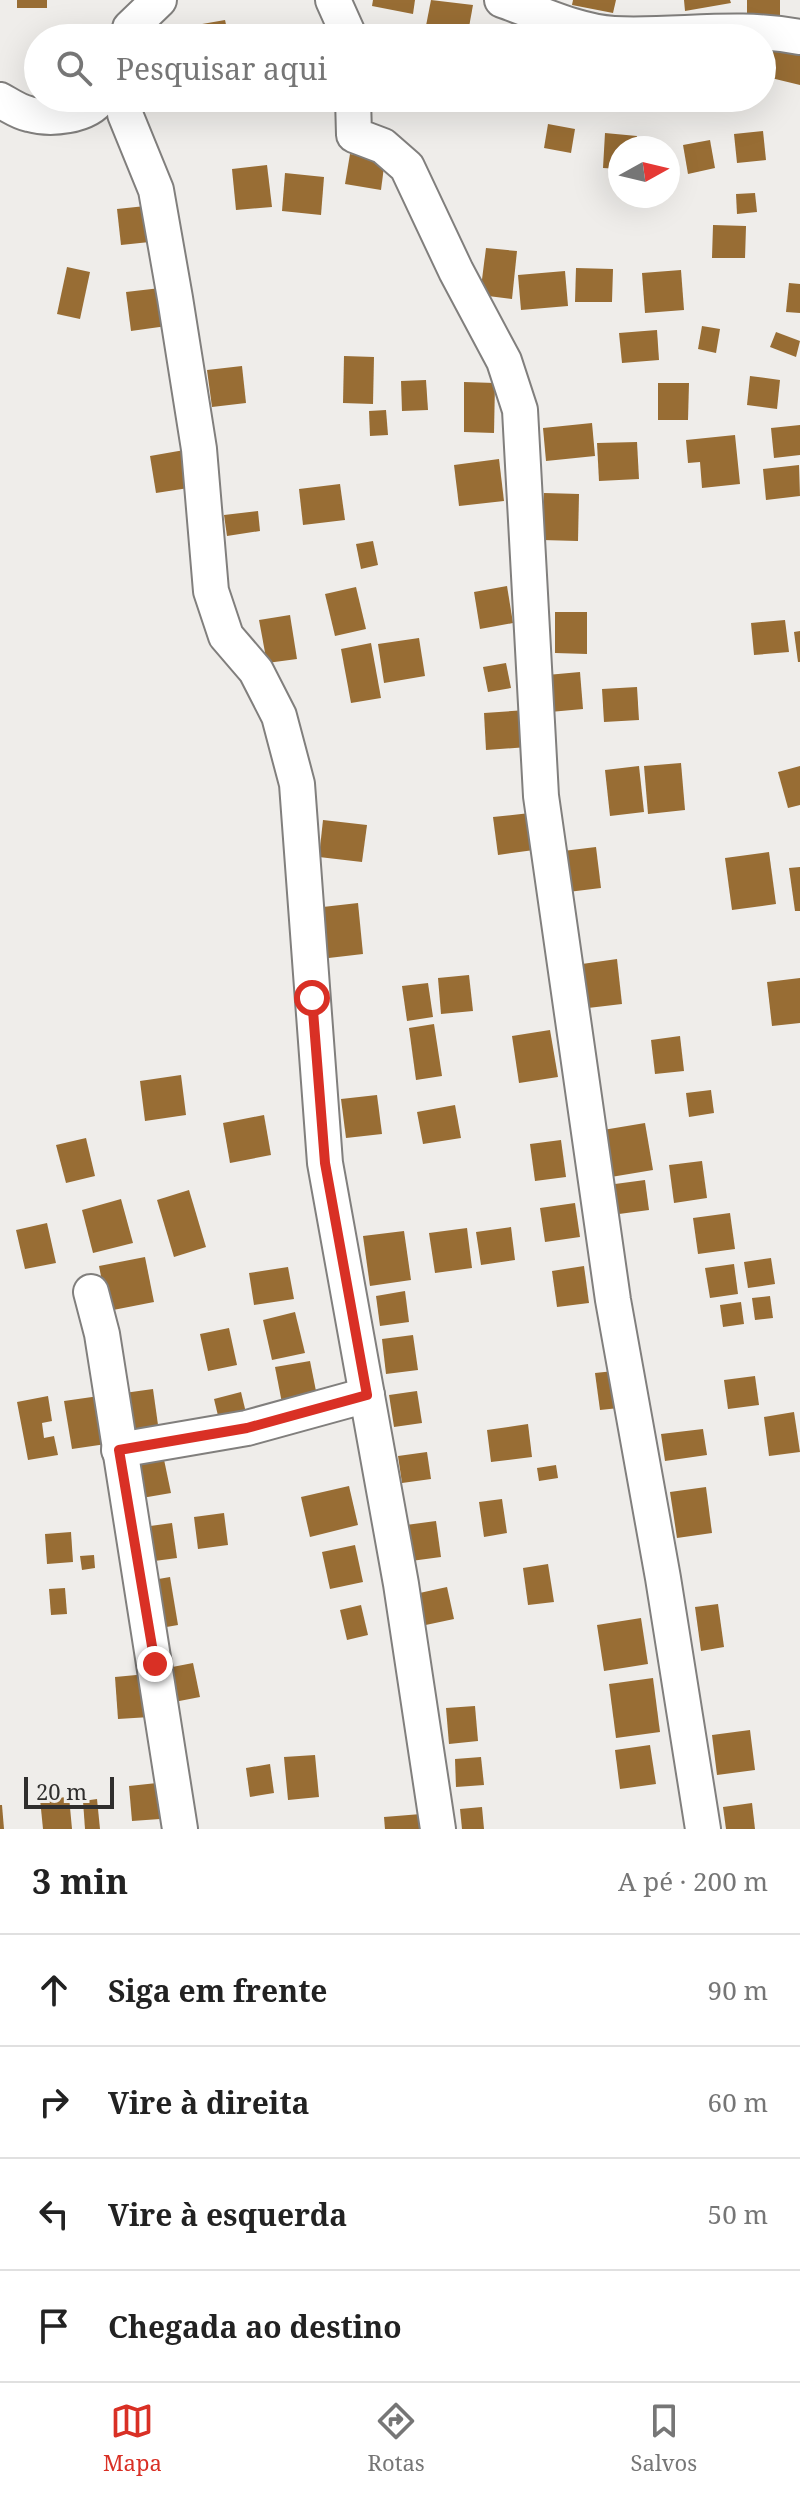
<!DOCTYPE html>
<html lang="pt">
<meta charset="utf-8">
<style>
:root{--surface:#fff;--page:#f2f2f2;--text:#222;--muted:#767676;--line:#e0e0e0;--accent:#d93025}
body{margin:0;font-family:"Noto Serif",serif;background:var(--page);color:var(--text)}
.compass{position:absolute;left:608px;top:136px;width:72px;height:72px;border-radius:50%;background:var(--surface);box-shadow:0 8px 32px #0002;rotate:82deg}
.scale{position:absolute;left:24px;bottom:20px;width:90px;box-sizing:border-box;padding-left:8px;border:4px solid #2f2e2d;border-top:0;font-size:22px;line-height:28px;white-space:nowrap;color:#2f2e2d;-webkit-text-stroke:6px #efedea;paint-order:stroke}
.stop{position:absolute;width:24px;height:24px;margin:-18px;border:6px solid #d93025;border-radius:50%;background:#fff}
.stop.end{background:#d93025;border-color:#fff;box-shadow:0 2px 8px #0008}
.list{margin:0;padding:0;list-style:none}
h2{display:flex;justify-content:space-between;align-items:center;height:104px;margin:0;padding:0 32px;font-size:34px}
h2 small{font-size:26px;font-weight:400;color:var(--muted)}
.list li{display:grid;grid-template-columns:52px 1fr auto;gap:24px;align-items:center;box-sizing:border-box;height:112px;padding:0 32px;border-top:2px solid var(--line)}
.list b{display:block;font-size:30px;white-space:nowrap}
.list em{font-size:26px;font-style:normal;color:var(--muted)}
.icon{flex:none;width:44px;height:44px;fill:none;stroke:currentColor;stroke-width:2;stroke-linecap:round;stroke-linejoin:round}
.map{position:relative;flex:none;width:800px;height:1829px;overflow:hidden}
.search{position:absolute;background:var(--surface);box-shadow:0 8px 32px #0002;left:24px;right:24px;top:24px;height:88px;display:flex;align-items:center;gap:20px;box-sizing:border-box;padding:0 28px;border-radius:44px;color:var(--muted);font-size:30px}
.sheet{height:552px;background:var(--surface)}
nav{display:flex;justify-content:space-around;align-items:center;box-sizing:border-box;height:112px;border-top:2px solid var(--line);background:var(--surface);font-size:22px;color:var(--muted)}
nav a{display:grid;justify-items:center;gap:4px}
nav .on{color:var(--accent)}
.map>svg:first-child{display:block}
.building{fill:#986d34}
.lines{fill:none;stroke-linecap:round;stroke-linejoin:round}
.minor-casing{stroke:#817f7d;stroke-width:38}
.minor{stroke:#fff;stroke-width:34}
.route{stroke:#d93025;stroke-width:10}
</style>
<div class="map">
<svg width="800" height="1829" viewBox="0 0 800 1829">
<rect width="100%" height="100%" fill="#efedea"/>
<!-- building -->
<g class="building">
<rect x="17" y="0" width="30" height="8"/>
<polygon points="373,0 415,0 413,14 372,6"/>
<polygon points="431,0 473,5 467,38 424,36"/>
<polygon points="573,0 616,0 613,13 572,5"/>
<polygon points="684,0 730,0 731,3 685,11"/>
<polygon points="747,0 780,0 780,25 747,26"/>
<polygon points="513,17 546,24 543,38 509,38"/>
<polygon points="225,20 229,38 187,38 185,27"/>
<polygon points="776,38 800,44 800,85 767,77"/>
<polygon points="419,98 455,98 456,107 420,110"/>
<polygon points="469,98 489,98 490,107 471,109"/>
<polygon points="533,98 563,98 563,101 533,103"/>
<polygon points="548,124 575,129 571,153 544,148"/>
<polygon points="763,131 766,160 737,163 734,134"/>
<polygon points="605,133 637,136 636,148 620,148 620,169 603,168"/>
<polygon points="710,140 715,168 688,174 683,145"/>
<polygon points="350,154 385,159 381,190 345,184"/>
<polygon points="267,165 272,207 236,210 232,169"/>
<polygon points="285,173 324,177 321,215 282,211"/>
<polygon points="755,193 757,212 737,214 736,194"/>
<polygon points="155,205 159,241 121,245 117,209"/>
<polygon points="713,225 746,226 745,258 712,258"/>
<polygon points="486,248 517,251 512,299 480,295"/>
<polygon points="67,267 90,272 80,319 57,314"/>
<polygon points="576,268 613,269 612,302 575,302"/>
<polygon points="681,270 684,310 645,313 642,273"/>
<polygon points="565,271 568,306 521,310 518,275"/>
<polygon points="789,283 800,284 800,313 786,312"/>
<polygon points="169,287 174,325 131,331 126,292"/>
<polygon points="702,326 720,329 716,353 698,349"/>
<polygon points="657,330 659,360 622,363 619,333"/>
<polygon points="776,332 800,341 796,357 770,347"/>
<polygon points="344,356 374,357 373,404 343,403"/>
<polygon points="242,366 246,403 212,407 207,370"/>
<polygon points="750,376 780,380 777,409 747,405"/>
<polygon points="426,380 428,410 402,411 401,381"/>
<polygon points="464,382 495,383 494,433 464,432"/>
<polygon points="658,383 689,383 688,420 658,420"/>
<polygon points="386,410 388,435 370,436 369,411"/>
<polygon points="592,423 595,456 546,461 543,428"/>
<polygon points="800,425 800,455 774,458 771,428"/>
<polygon points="735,435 740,484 702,488 700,462 688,463 686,440"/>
<polygon points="637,442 639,479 599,481 597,443"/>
<polygon points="190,449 195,487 156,493 150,456"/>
<polygon points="499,459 504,501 459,506 454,465"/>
<polygon points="799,465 800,496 766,500 763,469"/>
<polygon points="340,484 345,520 303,525 299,489"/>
<polygon points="544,493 579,494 578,541 542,540"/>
<polygon points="258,511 260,531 227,536 224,515"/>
<polygon points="373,541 378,565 361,569 356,544"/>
<polygon points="507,586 513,623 480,629 474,592"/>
<polygon points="356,587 366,629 335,636 325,594"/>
<polygon points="555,612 587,612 587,654 555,653"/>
<polygon points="290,615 297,659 267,663 259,620"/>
<polygon points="785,620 789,652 754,655 751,623"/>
<polygon points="800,631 800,662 798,662 794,632"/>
<polygon points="419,638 425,676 384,683 378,644"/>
<polygon points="371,643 381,698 351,703 341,649"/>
<polygon points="506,663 511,688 488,692 483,667"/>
<polygon points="580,672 583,709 550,712 547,675"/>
<polygon points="637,687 639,720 604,722 602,689"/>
<polygon points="526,710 528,747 486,750 484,713"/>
<polygon points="681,763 685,810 648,814 644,766"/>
<polygon points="639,766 644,812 610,816 605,770"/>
<polygon points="800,766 800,805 788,808 778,772"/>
<polygon points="530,813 534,850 498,855 493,817"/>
<polygon points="323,820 367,825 362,862 319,857"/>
<polygon points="596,847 601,888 568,892 563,851"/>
<polygon points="769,852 776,904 732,910 725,858"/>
<polygon points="800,867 800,911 795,911 789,868"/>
<polygon points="358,903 363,954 320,959 314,908"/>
<polygon points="617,959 622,1004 588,1008 582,964"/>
<polygon points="469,975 473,1011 441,1014 438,978"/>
<polygon points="800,978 800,1023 772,1026 767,982"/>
<polygon points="428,983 433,1017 407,1021 402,986"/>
<polygon points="434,1024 442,1076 416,1080 409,1028"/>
<polygon points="550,1030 558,1077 519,1083 512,1036"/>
<polygon points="680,1036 684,1071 655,1074 651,1040"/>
<polygon points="181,1075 186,1115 145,1121 140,1081"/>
<polygon points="711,1090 714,1113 689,1117 686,1093"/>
<polygon points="377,1095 382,1134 346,1138 341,1099"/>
<polygon points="455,1105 461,1138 423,1144 417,1112"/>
<polygon points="264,1115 271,1155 230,1163 223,1123"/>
<polygon points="645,1123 653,1170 611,1177 603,1130"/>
<polygon points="86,1138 95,1176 66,1183 56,1145"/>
<polygon points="561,1140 566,1177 535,1181 530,1144"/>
<polygon points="702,1161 707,1198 674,1203 669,1165"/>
<polygon points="645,1180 649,1210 619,1214 615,1184"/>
<polygon points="189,1190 206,1247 174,1257 157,1200"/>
<polygon points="121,1199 133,1243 93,1253 82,1210"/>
<polygon points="575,1203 580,1237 545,1242 540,1208"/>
<polygon points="730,1213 735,1249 698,1254 693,1218"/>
<polygon points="47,1223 56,1263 25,1269 16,1230"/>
<polygon points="511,1227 515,1260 481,1265 476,1232"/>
<polygon points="467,1228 472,1268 435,1273 429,1233"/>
<polygon points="404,1231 411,1280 370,1286 363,1236"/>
<polygon points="145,1257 154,1302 108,1311 99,1266"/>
<polygon points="771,1258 775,1284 748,1288 744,1262"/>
<polygon points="734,1264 738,1294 710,1298 705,1268"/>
<polygon points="584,1266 589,1303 557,1307 552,1271"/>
<polygon points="288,1267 294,1299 254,1305 249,1273"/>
<polygon points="405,1291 409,1322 380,1326 376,1296"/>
<polygon points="770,1296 773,1318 755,1320 752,1298"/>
<polygon points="741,1302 744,1324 723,1327 720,1305"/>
<polygon points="295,1312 305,1353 272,1360 263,1320"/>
<polygon points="229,1328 237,1365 208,1371 200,1334"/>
<polygon points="413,1335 418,1370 386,1374 382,1339"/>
<polygon points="310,1361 317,1396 282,1403 275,1367"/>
<polygon points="614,1371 619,1408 600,1410 595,1373"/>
<polygon points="755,1376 759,1405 728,1409 724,1380"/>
<polygon points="153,1389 159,1432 123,1437 117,1394"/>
<polygon points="417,1391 422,1423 394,1427 389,1395"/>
<polygon points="241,1392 247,1417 220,1424 214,1399"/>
<polygon points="106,1395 113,1443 72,1449 64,1401"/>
<polygon points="48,1396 52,1421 42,1423 44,1438 54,1436 58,1455 28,1460 17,1402"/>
<polygon points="794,1412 800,1452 769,1456 764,1417"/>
<polygon points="528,1424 532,1457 491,1462 487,1430"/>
<polygon points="703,1429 707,1455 665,1461 661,1434"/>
<polygon points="162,1450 171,1493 136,1499 128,1457"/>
<polygon points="427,1452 431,1479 402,1483 398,1456"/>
<polygon points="556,1465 558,1478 539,1481 537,1468"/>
<polygon points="349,1486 358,1525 310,1537 301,1497"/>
<polygon points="706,1487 712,1533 677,1538 670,1492"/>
<polygon points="502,1499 507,1533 484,1537 479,1502"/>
<polygon points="224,1513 228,1545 198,1549 194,1517"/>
<polygon points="436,1521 441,1557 411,1561 406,1525"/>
<polygon points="172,1523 177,1558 147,1562 143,1527"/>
<polygon points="71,1532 73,1562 47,1564 45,1534"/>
<polygon points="355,1545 363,1582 330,1589 322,1552"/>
<polygon points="94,1555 95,1568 82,1570 80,1556"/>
<polygon points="548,1564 554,1602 528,1605 523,1568"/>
<polygon points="170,1577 178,1625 155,1629 147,1581"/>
<polygon points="447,1587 454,1619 421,1626 415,1594"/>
<polygon points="65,1588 67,1614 51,1615 49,1589"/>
<polygon points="718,1604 724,1647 701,1651 695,1607"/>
<polygon points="361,1605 368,1635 347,1640 340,1610"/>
<polygon points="641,1618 648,1664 604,1671 597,1625"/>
<polygon points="193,1663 200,1697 169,1703 162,1669"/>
<polygon points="147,1674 150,1717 118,1719 115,1677"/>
<polygon points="653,1678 660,1732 616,1738 609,1684"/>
<polygon points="475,1706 478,1741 449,1744 446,1708"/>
<polygon points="750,1730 755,1770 717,1775 712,1735"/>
<polygon points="650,1745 656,1784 620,1789 615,1750"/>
<polygon points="315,1755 319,1797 288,1800 284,1757"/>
<polygon points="481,1757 484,1785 456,1787 455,1759"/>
<polygon points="270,1764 274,1793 250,1797 246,1768"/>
<polygon points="157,1783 160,1819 132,1821 129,1786"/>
<polygon points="69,1797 72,1829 43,1829 40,1799"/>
<polygon points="97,1799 100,1829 85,1829 83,1801"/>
<polygon points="752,1803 755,1829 726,1829 723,1807"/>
<polygon points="0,1805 2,1805 4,1829 0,1829"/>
<polygon points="482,1807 484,1829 462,1829 460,1809"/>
<polygon points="421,1814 422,1829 385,1829 384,1817"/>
</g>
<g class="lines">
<defs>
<g id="minor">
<polyline points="333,0 350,38"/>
<path d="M502,0C537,12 577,32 614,34C676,37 738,25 800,37"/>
<polyline points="128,38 130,28 159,0"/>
<polyline points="124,98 125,114 156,190 175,298 199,449 211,591 226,636 256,671 279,716 297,784 325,1163 401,1584 438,1829"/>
<polyline points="353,98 354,135 383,146 407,167 456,271 504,361 520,410 541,796 613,1300 663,1578 703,1829"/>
<path d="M0,100C9,105 19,112 29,114C50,120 87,117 100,98"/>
<polyline points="91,1292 102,1334 180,1829"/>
<polyline points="119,1450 247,1428 367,1395"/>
</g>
</defs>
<!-- minor casing -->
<use href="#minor" class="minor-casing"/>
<!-- minor -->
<use href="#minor" class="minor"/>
</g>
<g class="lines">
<!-- route -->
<polyline class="route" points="155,1664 119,1450 247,1428 367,1395 325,1163 312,998"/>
</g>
</svg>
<svg class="compass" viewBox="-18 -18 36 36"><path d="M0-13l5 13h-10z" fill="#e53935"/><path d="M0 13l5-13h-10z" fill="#767676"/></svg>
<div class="scale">20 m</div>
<div class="stop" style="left:312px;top:998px"></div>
<div class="stop end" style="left:155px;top:1664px"></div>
<div class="search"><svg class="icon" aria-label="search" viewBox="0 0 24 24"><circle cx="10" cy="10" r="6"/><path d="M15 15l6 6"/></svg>Pesquisar aqui</div>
</div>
<section class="sheet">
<h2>3 min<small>A pé · 200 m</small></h2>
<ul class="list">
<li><svg class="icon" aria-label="ahead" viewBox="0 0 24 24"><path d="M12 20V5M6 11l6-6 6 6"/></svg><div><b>Siga em frente</b></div><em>90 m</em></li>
<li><svg class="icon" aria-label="right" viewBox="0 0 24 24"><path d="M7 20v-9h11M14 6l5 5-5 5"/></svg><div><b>Vire à direita</b></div><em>60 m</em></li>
<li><svg class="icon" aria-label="left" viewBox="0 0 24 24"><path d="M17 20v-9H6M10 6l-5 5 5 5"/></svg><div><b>Vire à esquerda</b></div><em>50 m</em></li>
<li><svg class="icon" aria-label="arrive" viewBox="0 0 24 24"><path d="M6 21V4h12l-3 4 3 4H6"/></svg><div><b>Chegada ao destino</b></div></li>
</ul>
</section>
<nav>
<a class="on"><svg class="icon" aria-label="map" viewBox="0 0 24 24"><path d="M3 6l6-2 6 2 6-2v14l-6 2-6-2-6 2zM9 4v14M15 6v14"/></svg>Mapa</a>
<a><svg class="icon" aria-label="directions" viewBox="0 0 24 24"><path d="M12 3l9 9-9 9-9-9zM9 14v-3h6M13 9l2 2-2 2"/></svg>Rotas</a>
<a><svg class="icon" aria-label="saved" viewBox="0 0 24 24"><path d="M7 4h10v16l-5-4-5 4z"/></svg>Salvos</a>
</nav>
